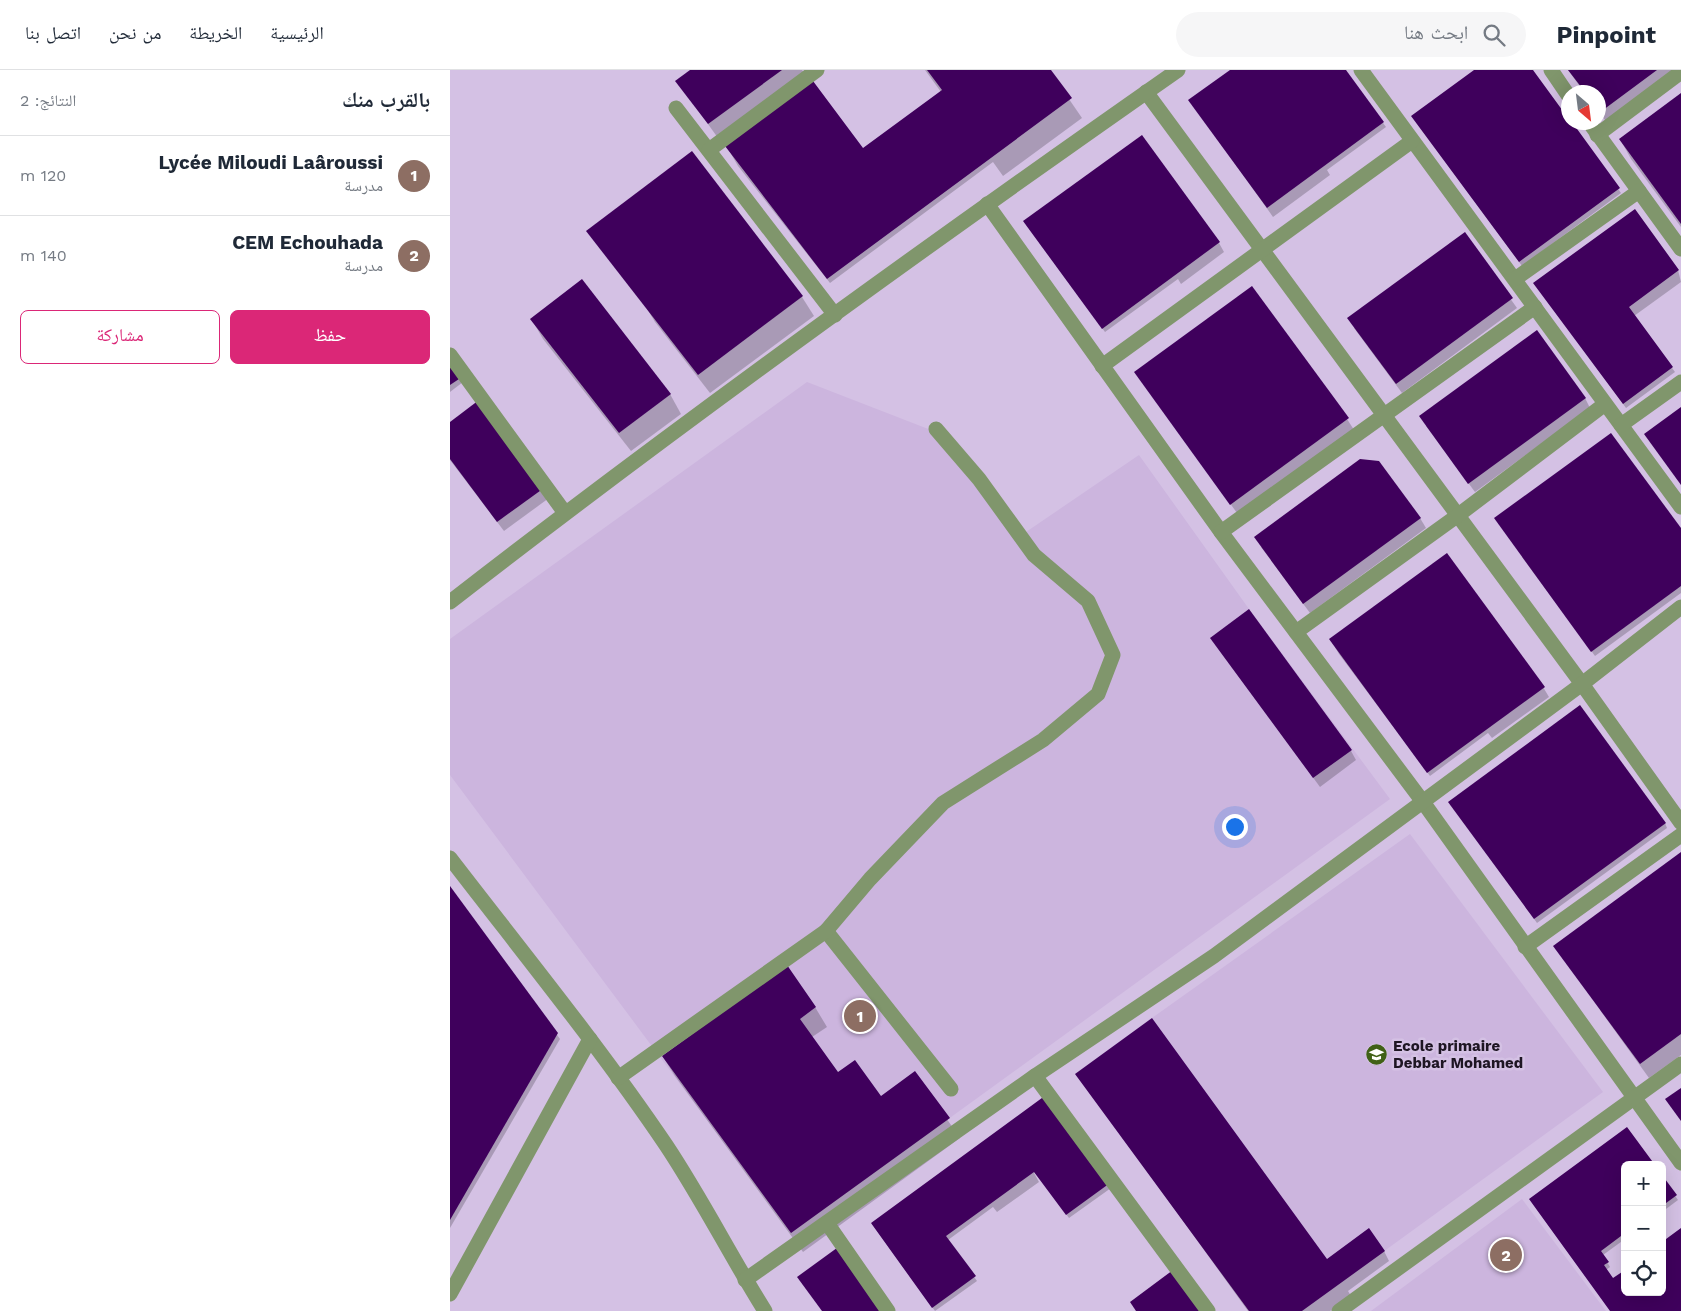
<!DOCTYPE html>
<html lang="ar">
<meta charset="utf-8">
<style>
:root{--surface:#fff;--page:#f6f6f7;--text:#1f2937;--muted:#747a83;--line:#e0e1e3;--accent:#db2777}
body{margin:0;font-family:"Work Sans","Noto Naskh Arabic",sans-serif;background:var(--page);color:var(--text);direction:rtl}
.controls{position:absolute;right:15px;bottom:15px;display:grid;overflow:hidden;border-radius:8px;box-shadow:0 5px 20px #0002}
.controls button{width:45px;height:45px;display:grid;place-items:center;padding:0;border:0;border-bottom:1px solid var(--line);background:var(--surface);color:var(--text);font:25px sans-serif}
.compass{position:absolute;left:1111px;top:15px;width:45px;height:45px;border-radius:50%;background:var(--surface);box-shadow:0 5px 20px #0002;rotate:152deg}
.you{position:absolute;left:784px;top:756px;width:18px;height:18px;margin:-12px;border:4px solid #fff;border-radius:50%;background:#1a73e8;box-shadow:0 0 0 8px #1a73e833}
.badge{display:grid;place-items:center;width:32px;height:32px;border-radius:50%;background:var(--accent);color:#fff;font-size:16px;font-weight:700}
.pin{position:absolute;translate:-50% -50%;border:2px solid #fff;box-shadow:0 1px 5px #0006}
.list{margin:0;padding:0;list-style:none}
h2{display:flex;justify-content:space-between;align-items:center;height:65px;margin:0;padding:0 20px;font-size:21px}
h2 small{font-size:16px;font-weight:400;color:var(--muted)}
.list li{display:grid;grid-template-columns:32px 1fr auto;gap:15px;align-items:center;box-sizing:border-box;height:80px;padding:0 20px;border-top:1px solid var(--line)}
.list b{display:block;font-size:19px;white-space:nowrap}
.list p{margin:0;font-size:16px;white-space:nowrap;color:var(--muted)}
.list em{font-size:16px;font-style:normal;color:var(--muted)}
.actions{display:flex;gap:10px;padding:15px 20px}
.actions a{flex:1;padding:11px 0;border:1px solid var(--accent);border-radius:8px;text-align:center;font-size:18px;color:var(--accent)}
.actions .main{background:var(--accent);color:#fff}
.icon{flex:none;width:28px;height:28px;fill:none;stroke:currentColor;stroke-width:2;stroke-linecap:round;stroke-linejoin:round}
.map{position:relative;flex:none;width:1231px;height:1241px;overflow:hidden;direction:ltr}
header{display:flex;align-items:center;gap:30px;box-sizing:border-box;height:70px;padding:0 25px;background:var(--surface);border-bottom:1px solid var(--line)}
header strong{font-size:24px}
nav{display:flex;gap:28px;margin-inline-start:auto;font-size:18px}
.search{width:350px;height:45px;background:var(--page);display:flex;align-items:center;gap:12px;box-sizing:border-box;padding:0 18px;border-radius:28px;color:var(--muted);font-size:19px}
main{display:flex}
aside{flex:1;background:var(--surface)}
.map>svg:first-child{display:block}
.built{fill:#ccb5de}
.shadow{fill:#0003}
.building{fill:#3f005c}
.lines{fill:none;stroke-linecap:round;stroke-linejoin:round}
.minor{stroke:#80966c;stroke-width:15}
.labels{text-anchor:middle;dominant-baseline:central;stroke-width:5;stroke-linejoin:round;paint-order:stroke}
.poi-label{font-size:15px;font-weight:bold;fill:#1e1623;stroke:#d4c1e4;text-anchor:start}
</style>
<header>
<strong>Pinpoint</strong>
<div class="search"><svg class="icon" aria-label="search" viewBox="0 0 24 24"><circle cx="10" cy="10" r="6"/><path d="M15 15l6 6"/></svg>ابحث هنا</div>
<nav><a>الرئيسية</a><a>الخريطة</a><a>من نحن</a><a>اتصل بنا</a></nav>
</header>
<main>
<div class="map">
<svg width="1231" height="1241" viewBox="0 0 1231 1241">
<rect width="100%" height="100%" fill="#d4c1e4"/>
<!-- built -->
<g class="built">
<polygon points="357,312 486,362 576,462 689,385 799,539 940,729 341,1163 0,705 0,569"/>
<polygon points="960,764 1153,1022 893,1211 702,948"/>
<polygon points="1072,1129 1156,1241 921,1241"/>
</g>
<!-- shadow -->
<g class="shadow">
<polygon points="242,0 352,0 355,4 268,68 227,11"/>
<polygon points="475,0 599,0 632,48 553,106 543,92 380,213 288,96 277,77 412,80 491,22"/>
<polygon points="782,0 895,0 936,57 877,100 880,105 823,147 740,31"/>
<polygon points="1026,0 1082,0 1171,123 1072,196 965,50"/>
<polygon points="1118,0 1226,0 1156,51 1148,42 1148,22 1134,22"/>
<polygon points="1231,25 1231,157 1181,89 1170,69"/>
<polygon points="242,83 352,227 364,246 260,323 205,252 196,237"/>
<polygon points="577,156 769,173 774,182 731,214 728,209 655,262"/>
<polygon points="1014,164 1067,238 952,323 904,258"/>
<polygon points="1228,200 1231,212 1184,246 1225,302 1176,338 1088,217"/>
<polygon points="82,250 220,324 231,344 181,381 93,269"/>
<polygon points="0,293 13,312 0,322"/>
<polygon points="686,303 897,349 906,363 787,443"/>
<polygon points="1135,328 1140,338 1025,422 976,356"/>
<polygon points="29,332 99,428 54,461 0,390 0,353"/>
<polygon points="970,448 976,458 860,543 811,477"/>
<polygon points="1231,460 1231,523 1145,586 1072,487"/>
<polygon points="880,569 1093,617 1099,627 1042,668 1038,663 980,706 889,584"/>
<polygon points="767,577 901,681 906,690 870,717"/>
<polygon points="1002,736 1215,753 1217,758 1087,853"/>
<polygon points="1231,784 1231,985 1199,1008 1150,940"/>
<polygon points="0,818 110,969 0,1158"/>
<polygon points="365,937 377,957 362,967 388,1004 431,1028 465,1003 510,1068 353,1182 225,1006 213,987"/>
<polygon points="627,1004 881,1196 934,1181 939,1191 898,1221 901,1226 880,1241 798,1241"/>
<polygon points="596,1027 661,1118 619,1148 585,1102 584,1103 589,1112 547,1142 543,1137 498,1170 527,1211 485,1241 422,1154"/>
<polygon points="1175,1095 1175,1169 1153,1185 1160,1197 1156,1200 1175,1222 1212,1222 1231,1160 1231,1241 1161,1241 1083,1134"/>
<polygon points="1212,1107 1228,1130 1212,1142"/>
</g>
<!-- building -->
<g class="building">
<polygon points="240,0 332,0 258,54 225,11"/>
<polygon points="477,0 601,0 622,28 377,209 275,76 363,11 413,78 492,20"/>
<polygon points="780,0 896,0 934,52 817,138 738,30"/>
<polygon points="1024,0 1083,0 1118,48 1118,52 1122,52 1170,118 1069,192 961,46"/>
<polygon points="1118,0 1207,0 1149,43 1148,22 1135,22"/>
<polygon points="1231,23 1231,154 1169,69"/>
<polygon points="692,65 770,172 652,259 573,151"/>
<polygon points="242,81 353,226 248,305 136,161"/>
<polygon points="1185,139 1229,200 1179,237 1223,297 1173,334 1083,213"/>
<polygon points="1015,162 1063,228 946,314 897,248"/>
<polygon points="132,209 221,324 169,363 80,249"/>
<polygon points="802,216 899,348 780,435 684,302"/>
<polygon points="1087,260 1136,328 1018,414 969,346"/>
<polygon points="0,290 12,307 0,315"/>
<polygon points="29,330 94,418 47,452 0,389 0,352"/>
<polygon points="1231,337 1231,415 1194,364"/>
<polygon points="1161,363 1231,458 1231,516 1141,582 1044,448"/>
<polygon points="910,389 929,391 971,448 853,534 804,467"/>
<polygon points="997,483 1095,617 977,703 879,569"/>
<polygon points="799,539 902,680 863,708 760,568"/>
<polygon points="1130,635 1216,753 1084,849 998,732"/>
<polygon points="1231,782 1231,964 1190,994 1103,876"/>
<polygon points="0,816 108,963 0,1150"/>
<polygon points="337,895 366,937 350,949 388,1002 405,990 431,1026 465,1001 500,1048 341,1163 212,986"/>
<polygon points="702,948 877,1189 919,1158 935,1181 852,1241 799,1241 625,1004"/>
<polygon points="1231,1018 1231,1051 1215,1029"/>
<polygon points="596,1025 660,1113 616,1145 584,1102 496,1166 526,1206 482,1238 421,1153"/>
<polygon points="1177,1057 1205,1095 1175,1095 1175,1163 1151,1181 1159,1192 1154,1195 1163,1208 1175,1200 1175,1222 1212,1222 1212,1172 1231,1158 1231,1241 1160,1241 1079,1129"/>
<polygon points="1212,1105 1227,1125 1212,1136"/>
<polygon points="391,1175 440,1241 372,1241 347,1207"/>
<polygon points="723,1200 754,1241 686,1241 680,1232"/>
</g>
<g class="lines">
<!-- minor -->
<g class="minor">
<polyline points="911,0 1231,437"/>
<polyline points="1101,0 1118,25"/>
<polyline points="696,22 1132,614 1231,753"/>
<polyline points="226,38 385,245"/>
<polyline points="1139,52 1231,179"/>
<polyline points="1147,65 1231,2"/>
<polyline points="259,80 367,0"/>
<polyline points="537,134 771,462 973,732 1231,1093"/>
<polyline points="1065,209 1189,121"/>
<polyline points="0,285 115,443"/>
<polyline points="652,296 962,71"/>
<polyline points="1171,355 1231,312"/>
<polyline points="771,462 1085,237"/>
<path d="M0,532C237,348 482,172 728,0"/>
<polyline points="846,562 1007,446 1155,334"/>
<path d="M0,788C73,883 149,976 216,1075C252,1129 281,1187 315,1241"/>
<polyline points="376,861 501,1019"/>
<polyline points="1075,877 1231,765"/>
<polyline points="585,1006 758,1241"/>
<polyline points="168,1008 376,861 420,809 493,733 593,670 648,624 663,585 638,531 584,485 529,409 486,359"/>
<polyline points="377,1153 438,1241"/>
<polyline points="295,1210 585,1006 764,886 1132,614 1231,537"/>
<polyline points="0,1224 140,969"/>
<polyline points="889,1241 1231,994"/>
</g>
</g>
<!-- icons -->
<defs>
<symbol id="school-disc" viewBox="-11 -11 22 22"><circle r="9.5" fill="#406116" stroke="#d4c1e4"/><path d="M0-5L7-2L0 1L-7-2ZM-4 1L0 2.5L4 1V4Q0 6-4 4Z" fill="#fff"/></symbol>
</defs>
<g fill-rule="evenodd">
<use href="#school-disc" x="914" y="972" width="25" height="25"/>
</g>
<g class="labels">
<!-- poi labels -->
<g class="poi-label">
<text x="943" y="976">Ecole primaire<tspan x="943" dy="17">Debbar Mohamed</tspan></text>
</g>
</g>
</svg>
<div class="controls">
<button>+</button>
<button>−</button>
<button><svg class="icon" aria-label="locate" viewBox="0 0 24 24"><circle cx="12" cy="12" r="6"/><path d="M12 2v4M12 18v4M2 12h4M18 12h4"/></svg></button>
</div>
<svg class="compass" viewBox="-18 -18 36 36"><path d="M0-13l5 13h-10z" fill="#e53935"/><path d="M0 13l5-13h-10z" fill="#747a83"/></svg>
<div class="you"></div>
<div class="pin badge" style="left:410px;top:946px;background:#8d6e63">1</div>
<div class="pin badge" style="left:1056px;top:1185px;background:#8d6e63">2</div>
</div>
<aside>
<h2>بالقرب منك<small>النتائج: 2</small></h2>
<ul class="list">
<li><span class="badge" style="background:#8d6e63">1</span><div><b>Lycée Miloudi Laâroussi</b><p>مدرسة</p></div><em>120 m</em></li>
<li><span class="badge" style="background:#8d6e63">2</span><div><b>CEM Echouhada</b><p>مدرسة</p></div><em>140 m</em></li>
</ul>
<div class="actions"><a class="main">حفظ</a><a>مشاركة</a></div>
</aside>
</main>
